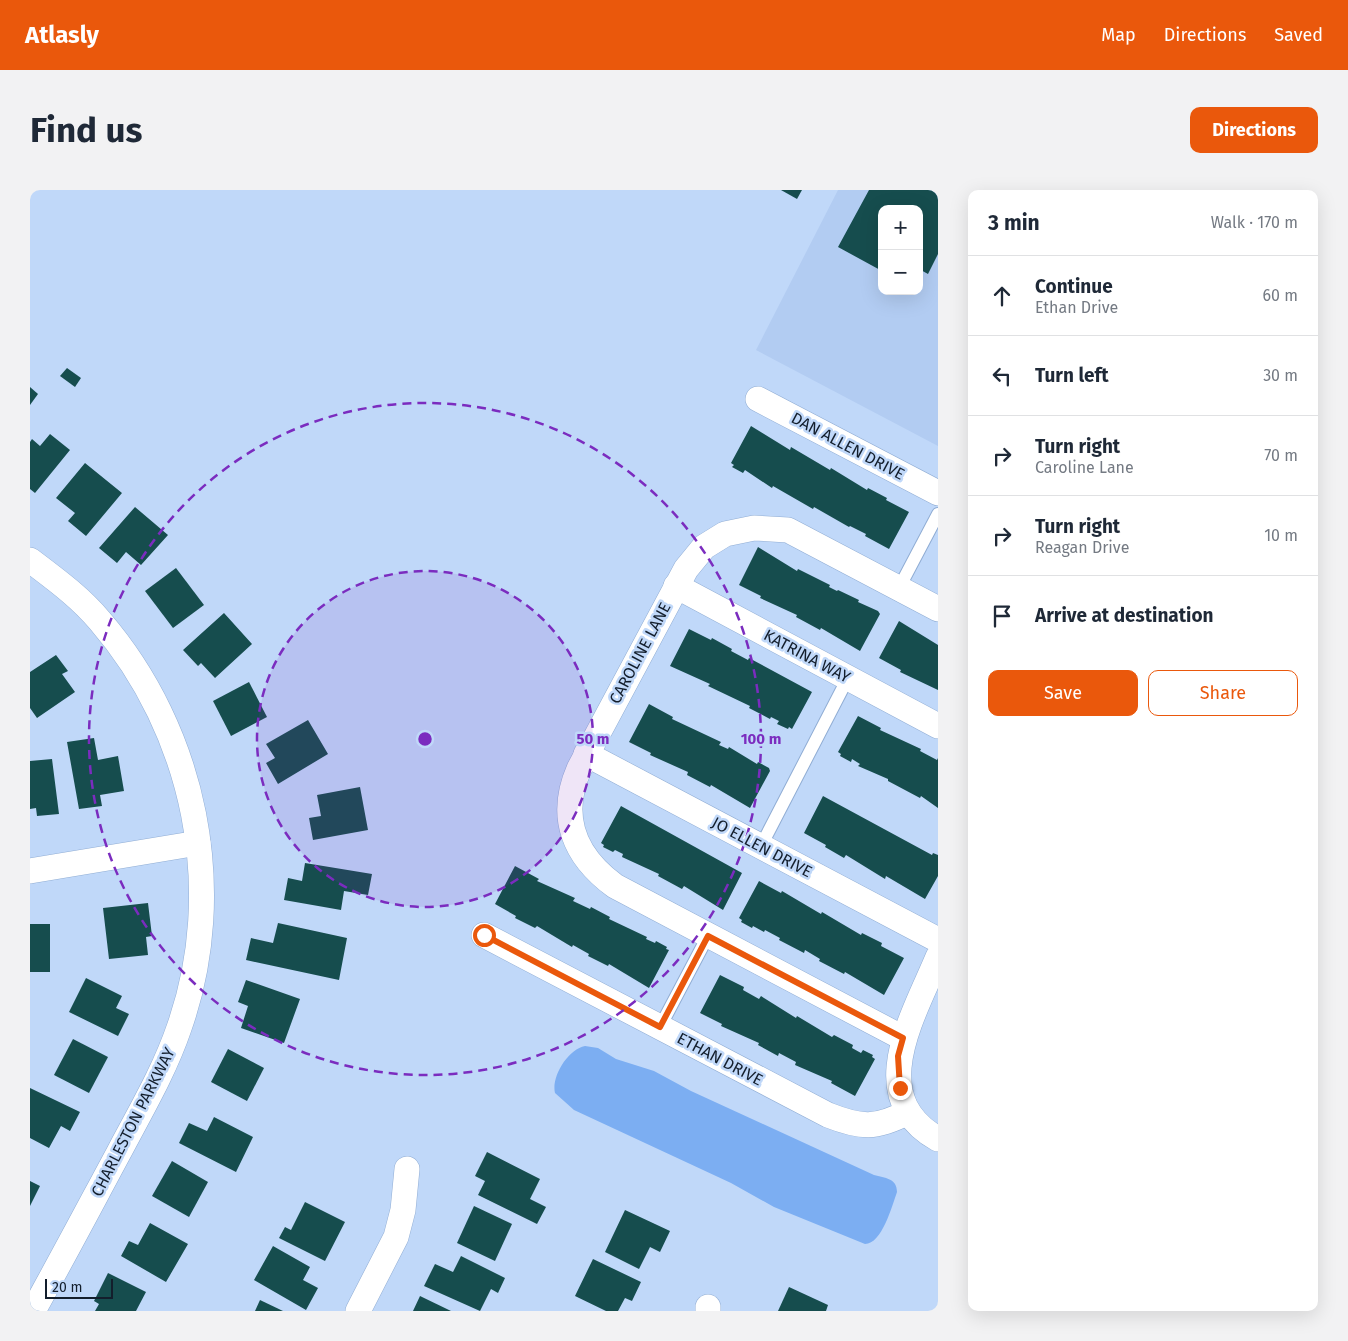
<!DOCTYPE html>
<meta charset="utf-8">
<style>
:root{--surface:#fff;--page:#f2f2f3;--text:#1f2937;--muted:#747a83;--line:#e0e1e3;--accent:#ea580c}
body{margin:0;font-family:"Fira Sans",sans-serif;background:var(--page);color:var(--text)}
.controls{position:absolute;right:15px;top:15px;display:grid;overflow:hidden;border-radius:10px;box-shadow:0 5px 20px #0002}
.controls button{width:45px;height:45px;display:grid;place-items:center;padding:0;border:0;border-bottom:1px solid var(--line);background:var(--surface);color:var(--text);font:25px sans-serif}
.scale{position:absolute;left:15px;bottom:12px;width:68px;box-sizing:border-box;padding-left:5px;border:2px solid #131e2c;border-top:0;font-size:14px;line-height:18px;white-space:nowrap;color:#131e2c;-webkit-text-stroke:4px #c0d8f9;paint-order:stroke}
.stop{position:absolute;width:15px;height:15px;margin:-11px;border:4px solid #ea580c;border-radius:50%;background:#fff}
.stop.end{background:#ea580c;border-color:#fff;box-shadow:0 1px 5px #0008}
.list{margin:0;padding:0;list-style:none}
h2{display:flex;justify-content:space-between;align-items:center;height:65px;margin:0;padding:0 20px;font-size:21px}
h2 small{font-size:16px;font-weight:400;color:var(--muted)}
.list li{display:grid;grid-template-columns:32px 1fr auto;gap:15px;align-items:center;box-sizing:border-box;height:80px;padding:0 20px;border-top:1px solid var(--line)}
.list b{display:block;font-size:19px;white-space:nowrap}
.list p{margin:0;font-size:16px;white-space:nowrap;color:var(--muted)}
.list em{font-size:16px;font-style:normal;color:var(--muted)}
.actions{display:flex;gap:10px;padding:15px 20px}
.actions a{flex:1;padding:11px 0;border:1px solid var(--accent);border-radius:10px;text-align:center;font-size:18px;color:var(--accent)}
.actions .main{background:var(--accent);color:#fff}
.icon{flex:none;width:28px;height:28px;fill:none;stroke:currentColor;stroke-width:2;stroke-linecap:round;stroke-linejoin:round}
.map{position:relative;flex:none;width:908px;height:1121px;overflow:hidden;border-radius:10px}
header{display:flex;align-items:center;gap:30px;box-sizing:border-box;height:70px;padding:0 25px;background:var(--accent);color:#fff}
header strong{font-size:24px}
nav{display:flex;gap:28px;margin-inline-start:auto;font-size:18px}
.intro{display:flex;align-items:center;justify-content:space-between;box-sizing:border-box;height:120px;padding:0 30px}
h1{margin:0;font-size:35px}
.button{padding:12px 22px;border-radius:10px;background:var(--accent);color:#fff;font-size:18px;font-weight:700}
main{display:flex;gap:30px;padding:0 30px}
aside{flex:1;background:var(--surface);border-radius:10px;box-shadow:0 5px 20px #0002}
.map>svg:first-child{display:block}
.built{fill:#b2ccf2;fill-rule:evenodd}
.water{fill:#7caef2}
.building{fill:#164d4e}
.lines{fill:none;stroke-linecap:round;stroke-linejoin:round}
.lane-casing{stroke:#90add4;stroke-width:14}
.street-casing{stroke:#90add4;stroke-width:26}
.lane{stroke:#fff;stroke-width:12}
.street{stroke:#fff;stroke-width:25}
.route{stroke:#ea580c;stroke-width:6}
.ring{fill:none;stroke:#7b2cbf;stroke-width:2.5;stroke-dasharray:9 6}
.labels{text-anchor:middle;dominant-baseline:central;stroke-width:5;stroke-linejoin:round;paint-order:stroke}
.street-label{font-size:16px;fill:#131e2c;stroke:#c0d8f9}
.centre{fill:#7b2cbf;stroke:#c0d8f9;stroke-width:2.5}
.ring-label{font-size:15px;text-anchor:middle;font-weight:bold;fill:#7b2cbf;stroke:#c0d8f9;stroke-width:5;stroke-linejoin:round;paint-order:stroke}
</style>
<header>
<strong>Atlasly</strong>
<nav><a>Map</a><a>Directions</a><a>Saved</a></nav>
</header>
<div class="intro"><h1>Find us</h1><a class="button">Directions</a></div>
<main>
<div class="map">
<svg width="908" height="1121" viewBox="0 0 908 1121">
<rect width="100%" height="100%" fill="#c0d8f9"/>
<!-- built -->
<path class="built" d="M808,0H908V256L726,160ZM852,19H889V101H852Z"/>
<!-- water -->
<path class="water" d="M555,856L568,858L586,869L624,881L661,901L844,985C855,988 867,988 867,1002C862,1016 852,1054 835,1054L744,1017L701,993L544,920L525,903C521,887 538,859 555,856Z"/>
<!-- building -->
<g class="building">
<polygon points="751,0 772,0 767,9"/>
<polygon points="839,0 908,0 908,64 898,84 889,79 889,19 852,19 852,81 808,57"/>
<polygon points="37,178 51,188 45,197 30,186"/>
<polygon points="0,197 8,204 0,215"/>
<polygon points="721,236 760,260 761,257 800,280 801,278 837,300 838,298 857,308 856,310 879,322 859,359 835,346 836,344 820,336 819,337 784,317 783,319 743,296 742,298 715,280 713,283 702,277 704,275 701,273"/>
<polygon points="20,244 40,260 5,303 0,299 0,252 2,249 10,256"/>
<polygon points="55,273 92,303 56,346 38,331 45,323 26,308"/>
<polygon points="105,317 138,345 111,375 96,362 87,373 69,358"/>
<polygon points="728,357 767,381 768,379 800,395 799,397 807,401 808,400 829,410 828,412 848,421 850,424 830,461 791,438 790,440 766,427 767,425 730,408 731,406 709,395"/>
<polygon points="146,378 174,415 143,438 115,401"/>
<polygon points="194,423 222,454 185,488 171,473 168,476 153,460"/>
<polygon points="869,431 908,455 908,500 870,482 871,480 849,468"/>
<polygon points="659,439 681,450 682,448 702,459 701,461 718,470 719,468 782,502 762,539 759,537 758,539 747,534 749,531 741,527 740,529 719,518 720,516 678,496 680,494 640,476"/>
<polygon points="26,465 38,481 32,484 45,502 7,528 0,518 0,482"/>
<polygon points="219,492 237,527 201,546 183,511"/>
<polygon points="619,514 643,527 642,529 691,552 689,555 698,559 699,557 727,574 728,572 739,578 740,581 720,618 681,595 680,597 657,585 658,582 620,565 621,563 599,552"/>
<polygon points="828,526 851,538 850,540 891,559 890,561 907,570 908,568 908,618 891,606 890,608 858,591 858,589 828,576 830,574 822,569 821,572 810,566 811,564 808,562"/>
<polygon points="278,530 298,564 248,594 236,573 245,568 236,554"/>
<polygon points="64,548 68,570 88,566 94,601 70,605 72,616 49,619 37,552"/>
<polygon points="22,569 29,624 7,626 6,618 0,619 0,571"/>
<polygon points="330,597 338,640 283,650 279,628 291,626 287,605"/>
<polygon points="793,606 902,665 903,663 908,665 908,686 895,709 856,686 855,689 816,665 814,668 795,657 796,655 774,643"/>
<polygon points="591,616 712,683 693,720 654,696 652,699 628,686 629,684 592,667 593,664 585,660 583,662 573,657 574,655 571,653"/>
<polygon points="275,673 342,684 338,705 314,701 311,720 254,710 258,688 272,691"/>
<polygon points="485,676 509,689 507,691 545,708 543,711 560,719 561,717 580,727 579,729 617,747 616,749 625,753 626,751 637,757 636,759 639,760 619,798 579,774 578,776 558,766 559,764 543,755 542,757 507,736 505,738 485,728 486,726 465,714"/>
<polygon points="729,691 751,703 752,701 791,724 792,722 831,745 832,743 852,753 851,756 874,768 854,805 815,782 814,784 789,771 790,769 775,760 774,763 749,750 750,748 735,740 734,742 723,736 722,738 711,732 712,730 709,728"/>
<polygon points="118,713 122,746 116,747 118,765 79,769 73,718"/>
<polygon points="248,733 317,748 309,790 216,770 221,748 243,753"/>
<rect x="0" y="734" width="20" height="48"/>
<polygon points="690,785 714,797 713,800 729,809 731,806 766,828 767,826 802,847 804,845 823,855 822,858 831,863 833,860 843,865 842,867 845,869 825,906 801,893 802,891 765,875 766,872 749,863 748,866 728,855 729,853 691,836 692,834 670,823"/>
<polygon points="56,788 92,806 86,818 99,824 88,846 39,822"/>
<polygon points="216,790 270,809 254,853 211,838 218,816 208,812"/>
<polygon points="43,849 78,867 59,903 24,885"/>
<polygon points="198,859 234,878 217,911 181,892"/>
<polygon points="0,898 50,922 40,941 31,936 19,958 0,948"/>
<polygon points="184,927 223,947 206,982 149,953 159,933 177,941"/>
<polygon points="457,962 510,989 500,1009 516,1017 507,1034 448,1005 455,991 445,986"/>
<polygon points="142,971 178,992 159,1027 122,1006"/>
<polygon points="0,991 10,996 0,1016"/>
<polygon points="275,1012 315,1032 295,1071 249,1048 255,1037 261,1040"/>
<polygon points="444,1016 482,1034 465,1071 427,1053"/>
<polygon points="595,1020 640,1041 630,1062 620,1057 609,1079 575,1062"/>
<polygon points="120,1033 158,1054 136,1092 91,1066 99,1051 108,1055"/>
<polygon points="243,1056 280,1077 273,1090 288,1098 276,1120 224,1090"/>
<polygon points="431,1066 475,1088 468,1103 461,1099 450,1121 394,1096 405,1074 423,1082"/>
<polygon points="563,1069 611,1092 602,1111 595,1108 588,1121 576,1121 545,1106"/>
<polygon points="78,1083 116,1102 106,1121 65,1121 69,1114 64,1111"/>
<polygon points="759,1097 798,1115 796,1121 748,1121"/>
<polygon points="390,1106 421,1121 383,1121"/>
<polygon points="230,1110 253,1121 225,1121"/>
</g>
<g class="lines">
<defs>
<g id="lane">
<polyline points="869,398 908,324"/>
<polyline points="731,656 818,488"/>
<polyline points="630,837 678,746"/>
</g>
<g id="street">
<polyline points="728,209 908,303"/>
<path d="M0,370C25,389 50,407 70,431C165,541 198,700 149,838C134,882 110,922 88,964C60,1016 32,1069 3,1121"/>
<polyline points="646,396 908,536"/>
<polyline points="556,564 908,750"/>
<polyline points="0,681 168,653"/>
<path d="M454,745L798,925C831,938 846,939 878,922"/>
<path d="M908,767C884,825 833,907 908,949"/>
<path d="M873,848L585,696C544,666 528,627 549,579L656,379L674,357L695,344L724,338L758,340L908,419"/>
<polyline points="678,1117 678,1121"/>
<polyline points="328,1121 366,1047 373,1020 377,979"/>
</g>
</defs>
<!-- lane casing -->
<use href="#lane" class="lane-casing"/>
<!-- street casing -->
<use href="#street" class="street-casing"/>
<!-- lane -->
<use href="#lane" class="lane"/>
<!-- street -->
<use href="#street" class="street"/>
</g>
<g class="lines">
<!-- route -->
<polyline class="route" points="454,745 630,837 678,746 873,848 868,866 870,898"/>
</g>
<!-- distance rings -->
<circle cx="395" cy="549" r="168" fill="#7b2cbf" fill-opacity=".12"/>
<g class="ring">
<circle cx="395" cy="549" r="168"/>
<circle cx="395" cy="549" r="336"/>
</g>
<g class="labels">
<!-- street labels -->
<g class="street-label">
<text transform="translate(818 256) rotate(28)">DAN ALLEN DRIVE</text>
<text transform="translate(610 463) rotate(-62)">CAROLINE LANE</text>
<text transform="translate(777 466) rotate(28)">KATRINA WAY</text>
<text transform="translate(732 657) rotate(28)">JO ELLEN DRIVE</text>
<text transform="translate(690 869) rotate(28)">ETHAN DRIVE</text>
<text transform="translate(103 932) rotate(-63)">CHARLESTON PARKWAY</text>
</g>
</g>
<circle cx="395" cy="549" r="8" class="centre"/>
<g class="ring-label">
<text x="563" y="554">50 m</text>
<text x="731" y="554">100 m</text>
</g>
</svg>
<div class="controls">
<button>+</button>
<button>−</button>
</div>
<div class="scale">20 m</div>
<div class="stop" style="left:454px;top:745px"></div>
<div class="stop end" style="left:870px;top:898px"></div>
</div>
<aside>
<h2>3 min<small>Walk · 170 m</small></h2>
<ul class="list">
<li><svg class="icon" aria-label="ahead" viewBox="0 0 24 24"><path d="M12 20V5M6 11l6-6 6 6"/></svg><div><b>Continue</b><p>Ethan Drive</p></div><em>60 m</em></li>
<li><svg class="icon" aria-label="left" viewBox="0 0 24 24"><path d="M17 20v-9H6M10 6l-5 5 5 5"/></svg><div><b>Turn left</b></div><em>30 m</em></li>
<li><svg class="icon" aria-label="right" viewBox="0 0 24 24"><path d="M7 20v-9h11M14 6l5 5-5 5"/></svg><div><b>Turn right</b><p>Caroline Lane</p></div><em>70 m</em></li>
<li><svg class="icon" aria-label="right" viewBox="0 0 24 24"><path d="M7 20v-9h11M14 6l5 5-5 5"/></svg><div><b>Turn right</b><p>Reagan Drive</p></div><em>10 m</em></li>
<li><svg class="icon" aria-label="arrive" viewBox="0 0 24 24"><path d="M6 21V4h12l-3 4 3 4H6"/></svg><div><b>Arrive at destination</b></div></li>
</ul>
<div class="actions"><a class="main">Save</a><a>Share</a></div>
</aside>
</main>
